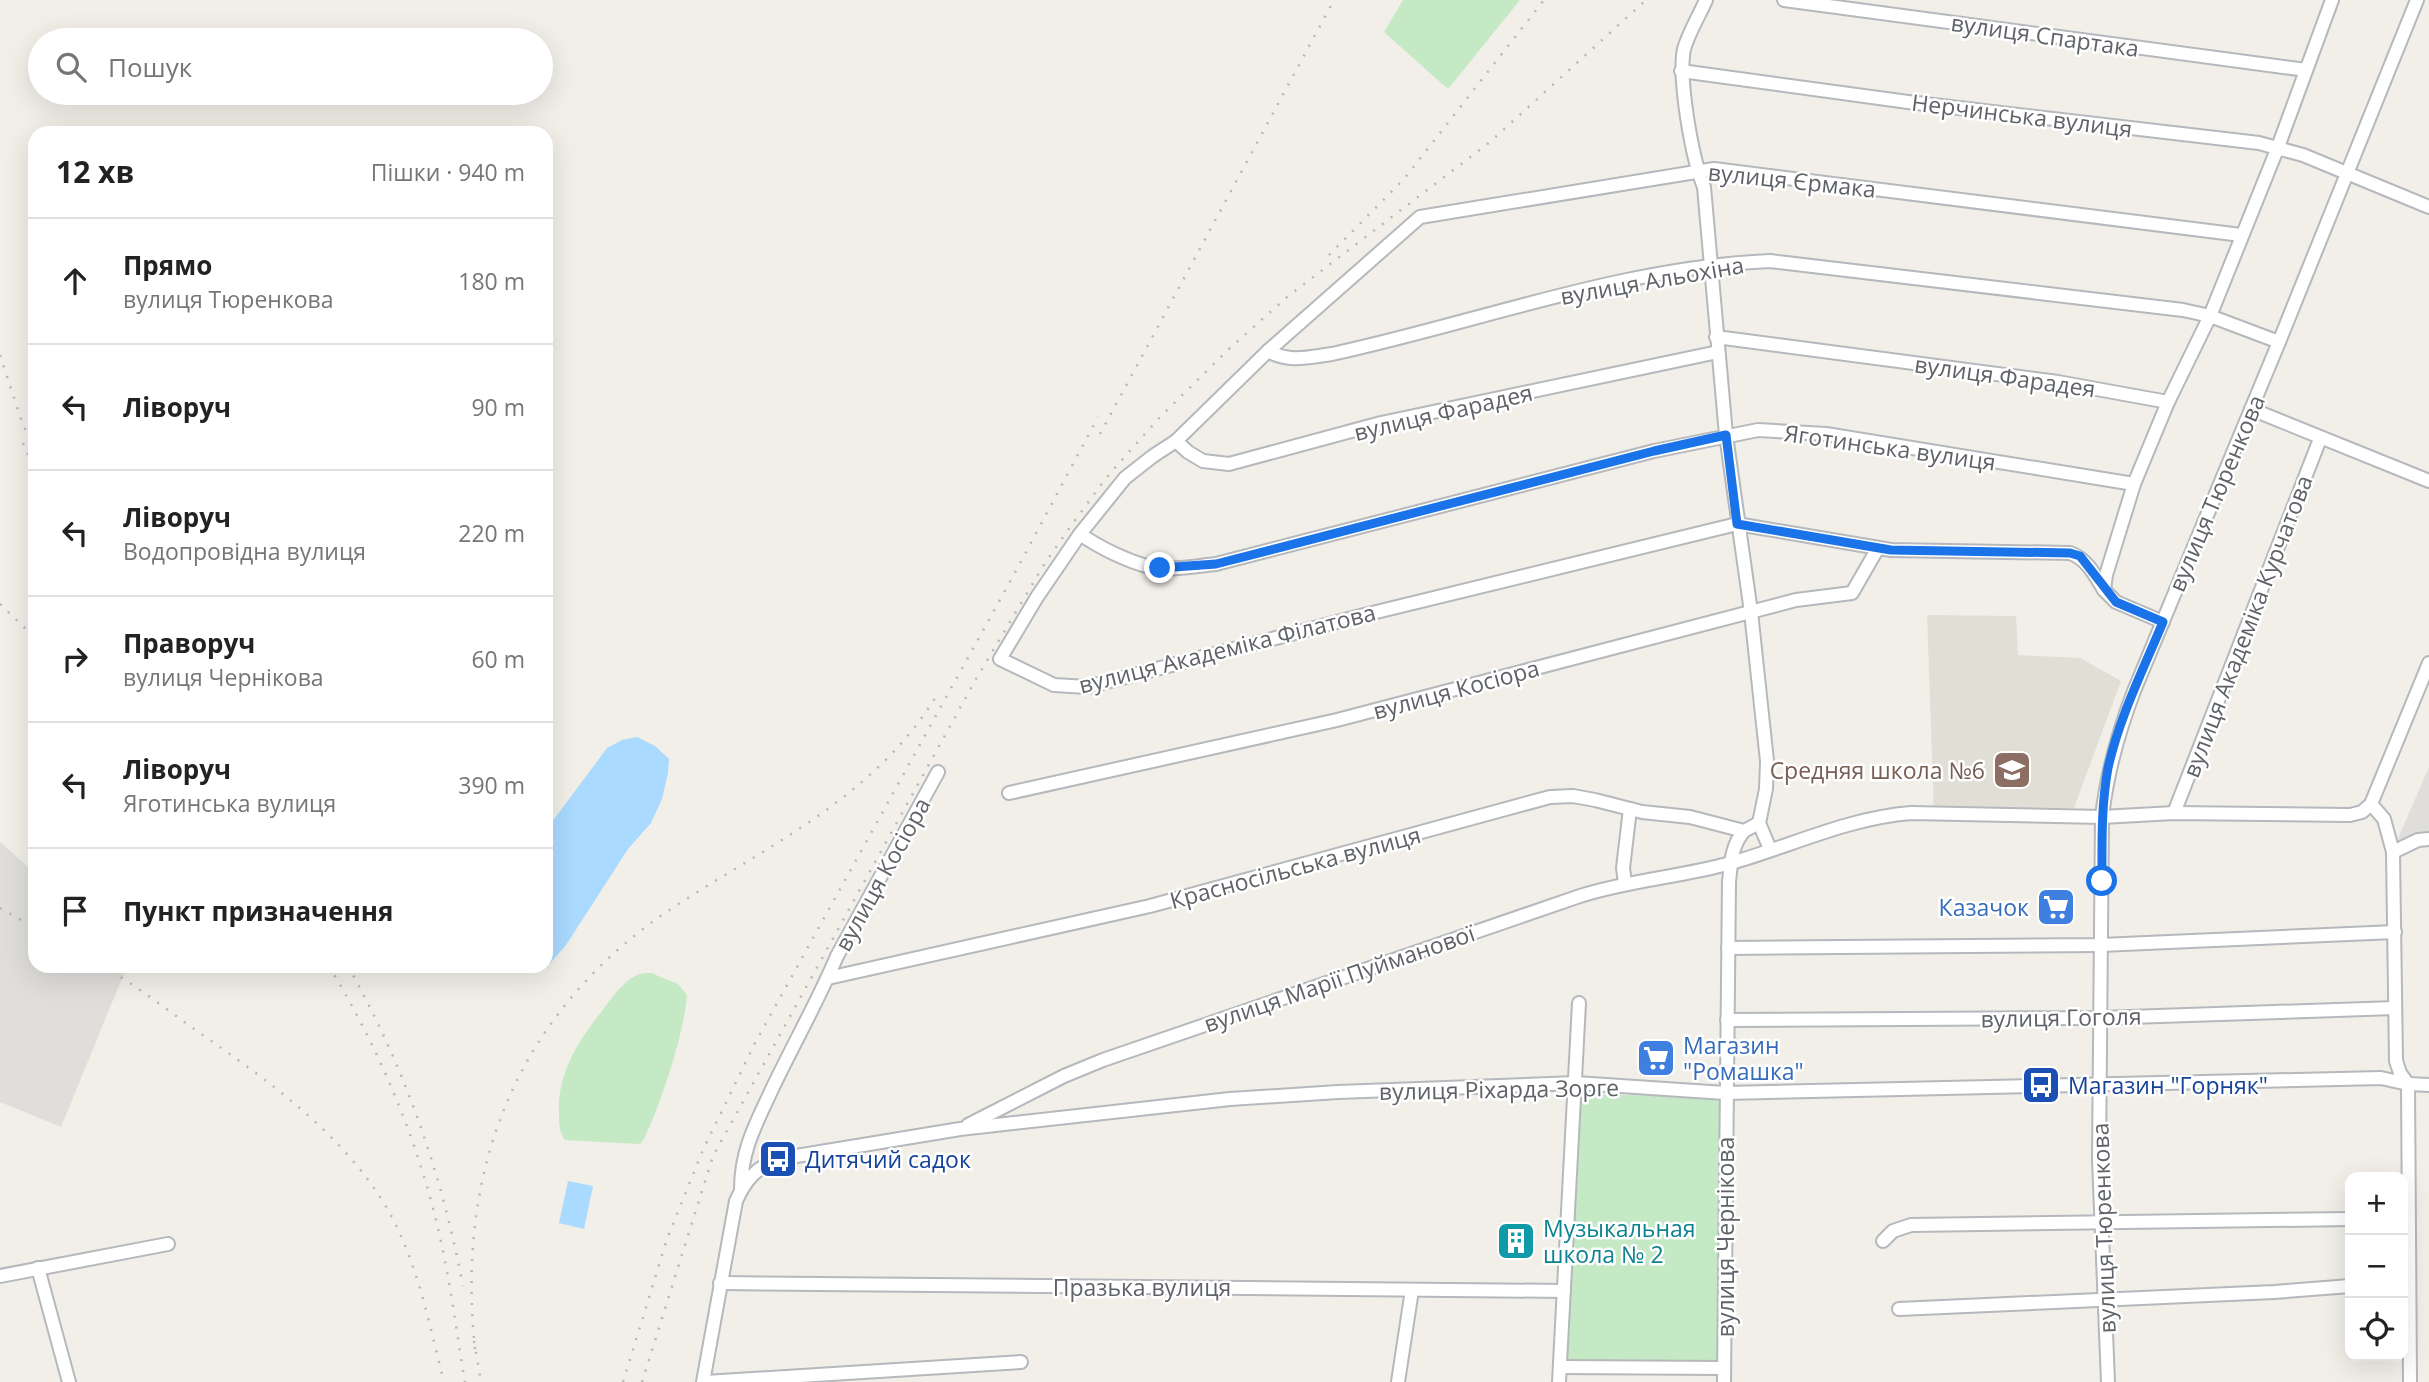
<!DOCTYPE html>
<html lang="uk">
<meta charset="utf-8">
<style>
:root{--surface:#fff;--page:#f2f2f2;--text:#222;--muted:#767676;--line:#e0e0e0}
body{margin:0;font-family:"Open Sans",sans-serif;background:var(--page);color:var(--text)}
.controls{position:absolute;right:21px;bottom:21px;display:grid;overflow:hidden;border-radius:14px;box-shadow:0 7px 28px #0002}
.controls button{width:63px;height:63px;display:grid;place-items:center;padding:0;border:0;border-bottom:2px solid var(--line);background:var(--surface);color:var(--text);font:35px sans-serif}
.stop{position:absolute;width:21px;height:21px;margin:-16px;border:5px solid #1a73e8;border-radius:50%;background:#fff}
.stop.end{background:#1a73e8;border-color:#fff;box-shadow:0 2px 7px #0008}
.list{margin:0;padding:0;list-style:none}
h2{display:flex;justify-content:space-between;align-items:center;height:91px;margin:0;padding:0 28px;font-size:30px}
h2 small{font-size:23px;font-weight:400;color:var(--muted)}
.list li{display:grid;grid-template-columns:46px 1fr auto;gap:21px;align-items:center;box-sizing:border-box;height:126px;padding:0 28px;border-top:2px solid var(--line)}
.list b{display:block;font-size:26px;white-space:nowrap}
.list p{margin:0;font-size:23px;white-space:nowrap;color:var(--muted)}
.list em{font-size:23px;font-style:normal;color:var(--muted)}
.icon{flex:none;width:38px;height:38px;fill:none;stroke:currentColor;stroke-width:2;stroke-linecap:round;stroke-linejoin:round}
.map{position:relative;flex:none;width:2429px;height:1382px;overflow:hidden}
.search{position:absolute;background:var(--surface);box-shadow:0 7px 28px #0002;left:28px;top:28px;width:525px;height:77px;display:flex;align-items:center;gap:18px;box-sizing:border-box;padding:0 24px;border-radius:38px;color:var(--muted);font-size:26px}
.panel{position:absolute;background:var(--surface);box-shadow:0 7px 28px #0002;left:28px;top:126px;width:525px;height:847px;border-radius:21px}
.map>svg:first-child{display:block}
.industrial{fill:#e0deda}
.education{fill:#e1ded6}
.green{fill:#c5e8c5}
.water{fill:#aadaff}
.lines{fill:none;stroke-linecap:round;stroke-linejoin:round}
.minor-casing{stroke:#b5b8bc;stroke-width:16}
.minor{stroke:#fff;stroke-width:12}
.rail{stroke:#b6b7b8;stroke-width:2.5;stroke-dasharray:2 9;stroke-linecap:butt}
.route{stroke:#1a73e8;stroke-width:9}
.labels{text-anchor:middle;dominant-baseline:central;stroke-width:5;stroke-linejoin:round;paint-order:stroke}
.street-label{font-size:23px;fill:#5f6368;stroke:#fff}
.education-label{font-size:23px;fill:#785e54;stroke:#fff;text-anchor:end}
.shop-label{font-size:23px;fill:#366cbe;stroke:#fff;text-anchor:end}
.transit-label{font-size:23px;fill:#164399;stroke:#fff;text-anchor:start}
.culture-label{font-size:23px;fill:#0d838f;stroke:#fff;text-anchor:start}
</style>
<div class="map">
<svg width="2429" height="1382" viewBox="0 0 2429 1382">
<rect width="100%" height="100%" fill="#f1efe8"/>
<!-- industrial -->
<g class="industrial">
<polygon points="2429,767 2429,842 2396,843"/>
<polygon points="0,842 35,873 35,966 127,966 61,1127 0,1102"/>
</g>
<!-- education -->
<polygon class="education" points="1927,615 2016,616 2018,655 2080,658 2121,681 2074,808 1934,812"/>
<!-- green -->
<g class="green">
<polygon points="1403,0 1520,0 1448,89 1384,32"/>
<path d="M651,973L678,984L687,995C684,1034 661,1103 644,1139L640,1144L565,1140C559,1132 559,1124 559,1114C557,1071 580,1039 605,1007C614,995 625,979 640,974C644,973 647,973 651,973Z"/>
<polygon points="1581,1094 1720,1097 1720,1365 1566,1362"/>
</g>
<!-- water -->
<g class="water">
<polygon points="637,737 655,746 669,759 668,773 662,799 651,823 628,849 566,945 547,967 523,972 510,967 546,966 546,830 607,748 622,740"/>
<polygon points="568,1181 593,1186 584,1229 559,1223"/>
</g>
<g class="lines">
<defs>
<g id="minor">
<path d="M1706,0C1699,16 1689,32 1684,49C1678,79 1692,159 1704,187L1726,435L1751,612L1767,761L1766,789L1759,823L1770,849"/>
<polyline points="1784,0 2306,70"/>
<polyline points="1681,71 1908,102 2259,143 2303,155 2429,207"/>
<polyline points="1716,337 2058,382 2168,402"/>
<path d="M1268,351C1289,363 1309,357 1332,354C1476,323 1622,267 1770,261L2183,310L2210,316L2279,342"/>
<polyline points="2251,409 2429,481"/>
<polyline points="1176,441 1188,452 1203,461 1229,464 1381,423 1718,352"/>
<path d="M1080,534C1100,548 1127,561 1150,567C1171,571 1196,566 1216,564L1654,451L1758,430L1826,434L2134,484"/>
<path d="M2104,590C2095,575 2087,559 2070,553L1891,550L1737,524L1364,615L1087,687L1054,685L1000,659L1037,597L1080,534L1125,478L1153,456L1176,441L1268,351L1420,217L1714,169L2241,235"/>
<polyline points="2163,622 2116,602 2104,590 2106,575 2134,484 2168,402 2210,316 2278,147 2332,0"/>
<polyline points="1009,793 1337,720 1796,600 1852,593 1878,548"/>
<polyline points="2371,804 2384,819 2393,852 2396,1061 2400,1073 2408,1084 2410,1382"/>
<polyline points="2174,813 2320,439"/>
<polyline points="2393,852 2418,840 2429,839"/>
<polyline points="1625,883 1623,868 1630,809"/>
<polyline points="1728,948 2101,945 2395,932"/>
<polyline points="828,978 1150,906 1550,797 1573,796 1595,800 1642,812 1690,817 1744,831 1759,823"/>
<polyline points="1727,1020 2100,1018 2395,1008"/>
<path d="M968,1125L1064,1076L1103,1060L1580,896C1630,880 1681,877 1731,863C1791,846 1848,818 1911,813L2102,817L2174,813L2350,815L2362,812L2371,804L2429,663"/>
<path d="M741,1189C741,1149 757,1122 773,1087C794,1043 818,1001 837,956L938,772"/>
<polyline points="1883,1241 1893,1231 1911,1225 2350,1219"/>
<polyline points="38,1268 69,1382"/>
<polyline points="0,1276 168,1244"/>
<polyline points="720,1283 1564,1291"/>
<polyline points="1899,1309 2274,1292 2350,1286"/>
<polyline points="1560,1367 1724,1368"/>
<path d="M703,1382L736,1201C746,1179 756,1168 778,1159L960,1129L1230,1099L1338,1092L1576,1083L1725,1093L2381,1078L2408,1084L2429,1085"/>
<polyline points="705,1382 1021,1362"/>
<polyline points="1398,1382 1412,1290"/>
<polyline points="1559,1382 1579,1003"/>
<path d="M1724,1382L1729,882C1731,864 1731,846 1744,831"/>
<path d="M2108,1382L2099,1160L2102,817C2107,772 2118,733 2134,691L2279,342L2417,0"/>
</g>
</defs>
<!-- minor casing -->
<use href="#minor" class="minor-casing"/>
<!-- minor -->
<use href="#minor" class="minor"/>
<!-- rail -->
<g class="rail">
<polyline points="1329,255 1404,179 1544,0"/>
<polyline points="0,355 22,422 35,452"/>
<polyline points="1100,434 1334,0"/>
<polyline points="23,443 35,471"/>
<polyline points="0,604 35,638"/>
<polyline points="0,908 35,928"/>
<path d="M102,966C133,983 162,1006 190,1026C264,1078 342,1131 388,1210C418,1263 429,1324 444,1382"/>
<path d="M329,966C384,1057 425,1157 445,1261C453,1301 458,1342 465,1382"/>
<path d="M348,966C405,1068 441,1171 463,1286"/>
<polyline points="474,1341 481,1382"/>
<path d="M475,1349C455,1163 521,1005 680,903C775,842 876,795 937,695"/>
<polyline points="623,1382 667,1239 702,1152 755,1043 1017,569 1098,417"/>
<polyline points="642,1382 713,1156 976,679 1045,563 1073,523 1106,478 1160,417 1229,349 1287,297 1490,142 1646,0"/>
</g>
</g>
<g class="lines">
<!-- route -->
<path class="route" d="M1160,568L1216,564L1654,451L1726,435L1737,524L1891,550L2070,553L2080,556L2116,602L2163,622C2143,670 2119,718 2108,768C2101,806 2102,844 2102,881"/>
</g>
<!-- icons -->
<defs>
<symbol id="school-square" viewBox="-11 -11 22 22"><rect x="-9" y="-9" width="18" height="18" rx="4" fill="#8d6e63" stroke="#fff"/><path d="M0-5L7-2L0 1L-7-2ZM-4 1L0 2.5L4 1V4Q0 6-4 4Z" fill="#fff"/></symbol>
<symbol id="supermarket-square" viewBox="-11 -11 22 22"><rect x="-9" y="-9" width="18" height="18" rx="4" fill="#3f7fe0" stroke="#fff"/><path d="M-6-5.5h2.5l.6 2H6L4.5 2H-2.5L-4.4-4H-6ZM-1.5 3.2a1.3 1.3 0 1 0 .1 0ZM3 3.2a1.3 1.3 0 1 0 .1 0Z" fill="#fff"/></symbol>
<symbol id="bus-square" viewBox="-11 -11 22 22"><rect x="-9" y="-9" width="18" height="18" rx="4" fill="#1a4fb4" stroke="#fff"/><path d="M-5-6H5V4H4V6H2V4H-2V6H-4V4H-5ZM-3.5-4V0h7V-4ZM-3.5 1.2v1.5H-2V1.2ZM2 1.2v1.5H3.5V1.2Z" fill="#fff"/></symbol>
<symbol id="building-square" viewBox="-11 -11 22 22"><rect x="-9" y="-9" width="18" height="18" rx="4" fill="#0f9aa8" stroke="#fff"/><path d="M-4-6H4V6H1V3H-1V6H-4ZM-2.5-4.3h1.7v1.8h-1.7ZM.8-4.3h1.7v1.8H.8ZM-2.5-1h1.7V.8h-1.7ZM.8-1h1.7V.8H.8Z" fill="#fff"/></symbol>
</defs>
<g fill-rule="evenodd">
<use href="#school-square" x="1990" y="748" width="44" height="44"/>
<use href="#supermarket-square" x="2034" y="885" width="44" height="44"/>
<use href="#supermarket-square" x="1634" y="1036" width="44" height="44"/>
<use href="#bus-square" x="2019" y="1063" width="44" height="44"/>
<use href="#bus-square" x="756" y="1137" width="44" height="44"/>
<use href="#building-square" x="1494" y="1219" width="44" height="44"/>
</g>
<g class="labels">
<!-- street labels -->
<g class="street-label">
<text transform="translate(2045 35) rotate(8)">вулиця Спартака</text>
<text transform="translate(2022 115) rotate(7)">Нерчинська вулиця</text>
<text transform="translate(1792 180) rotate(6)">вулиця Єрмака</text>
<text transform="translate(1652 280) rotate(-10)">вулиця Альохіна</text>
<text transform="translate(2005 376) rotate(8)">вулиця Фарадея</text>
<text transform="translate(1443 412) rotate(-13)">вулиця Фарадея</text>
<text transform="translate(1890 447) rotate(8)">Яготинська вулиця</text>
<text transform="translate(2216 493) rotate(-67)">вулиця Тюренкова</text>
<text transform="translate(2247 626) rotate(-69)">вулиця Академіка Курчатова</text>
<text transform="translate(1227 648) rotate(-14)">вулиця Академіка Філатова</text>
<text transform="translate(1456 689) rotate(-15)">вулиця Косіора</text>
<text transform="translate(1295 867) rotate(-15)">Красносільська вулиця</text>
<text transform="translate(882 874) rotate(-61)">вулиця Косіора</text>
<text transform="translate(1339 978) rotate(-19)">вулиця Марії Пуйманової</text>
<text transform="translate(2061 1017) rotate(-1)">вулиця Гоголя</text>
<text transform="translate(1499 1089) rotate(-1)">вулиця Ріхарда Зорге</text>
<text transform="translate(2103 1228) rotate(-92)">вулиця Тюренкова</text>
<text transform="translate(1725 1237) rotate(-90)">вулиця Чернікова</text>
<text x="1142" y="1287">Празька вулиця</text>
</g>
<!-- education labels -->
<g class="education-label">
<text x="1985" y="770">Средняя школа №6</text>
</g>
<!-- shop labels -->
<g class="shop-label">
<text x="2029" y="907">Казачок</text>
<text x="1683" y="1045" text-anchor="start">Магазин<tspan x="1683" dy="26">"Ромашка"</tspan></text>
</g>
<!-- transit labels -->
<g class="transit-label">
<text x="2068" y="1085">Магазин "Горняк"</text>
<text x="805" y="1159">Дитячий садок</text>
</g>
<!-- culture labels -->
<g class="culture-label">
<text x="1543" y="1228">Музыкальная<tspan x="1543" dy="26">школа № 2</tspan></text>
</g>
</g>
</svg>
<div class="controls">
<button>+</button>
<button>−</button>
<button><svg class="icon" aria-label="locate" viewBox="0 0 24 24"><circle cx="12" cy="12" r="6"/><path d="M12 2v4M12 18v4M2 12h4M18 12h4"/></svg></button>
</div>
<div class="stop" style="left:2102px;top:881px"></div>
<div class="stop end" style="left:1160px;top:568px"></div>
<div class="search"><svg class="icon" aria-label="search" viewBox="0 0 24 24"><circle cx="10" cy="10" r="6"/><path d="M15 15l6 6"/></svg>Пошук</div>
<section class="panel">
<h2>12 хв<small>Пішки · 940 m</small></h2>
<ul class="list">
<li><svg class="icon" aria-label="ahead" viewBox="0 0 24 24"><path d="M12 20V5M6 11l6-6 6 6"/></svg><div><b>Прямо</b><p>вулиця Тюренкова</p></div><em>180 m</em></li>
<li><svg class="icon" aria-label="left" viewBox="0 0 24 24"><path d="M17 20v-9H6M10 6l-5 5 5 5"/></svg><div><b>Ліворуч</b></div><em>90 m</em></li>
<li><svg class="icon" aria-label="left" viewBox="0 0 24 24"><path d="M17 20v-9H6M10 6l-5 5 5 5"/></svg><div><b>Ліворуч</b><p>Водопровідна вулиця</p></div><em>220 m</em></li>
<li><svg class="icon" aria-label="right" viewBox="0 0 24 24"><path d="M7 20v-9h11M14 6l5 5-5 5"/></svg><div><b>Праворуч</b><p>вулиця Чернікова</p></div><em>60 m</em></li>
<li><svg class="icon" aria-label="left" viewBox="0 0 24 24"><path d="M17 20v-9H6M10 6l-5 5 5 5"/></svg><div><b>Ліворуч</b><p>Яготинська вулиця</p></div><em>390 m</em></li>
<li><svg class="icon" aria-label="arrive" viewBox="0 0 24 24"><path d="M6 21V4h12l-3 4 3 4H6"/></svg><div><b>Пункт призначення</b></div></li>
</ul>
</section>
</div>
